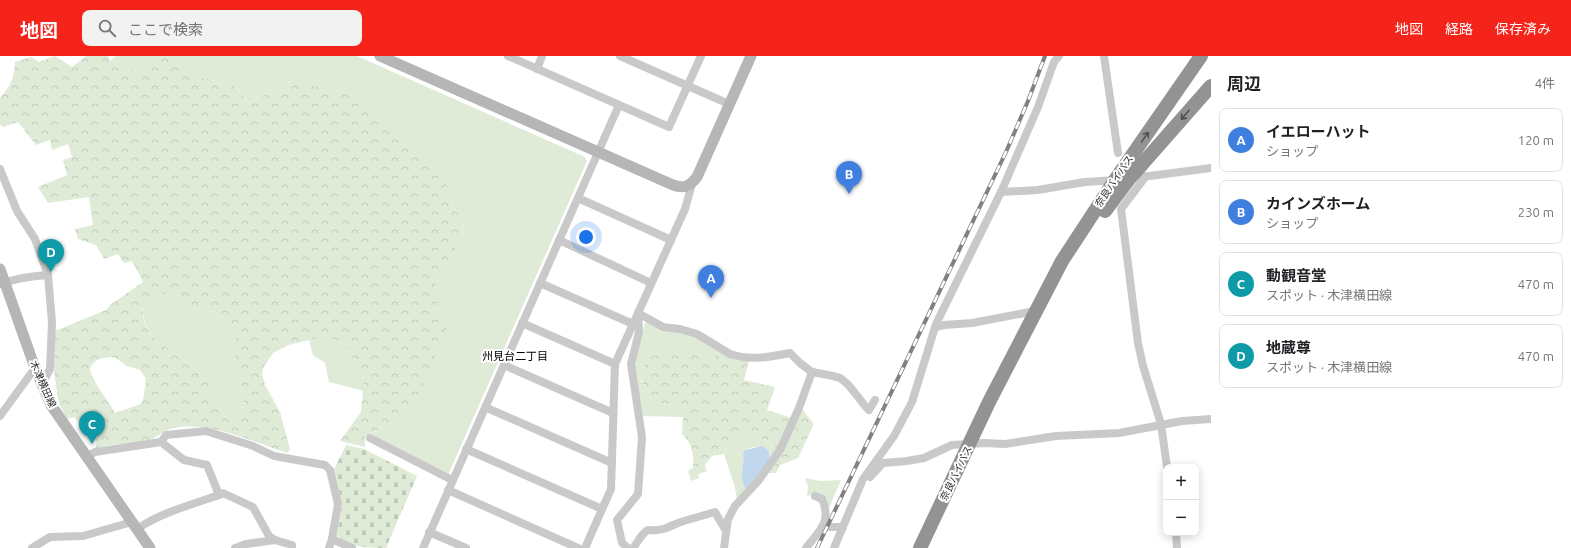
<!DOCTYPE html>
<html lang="ja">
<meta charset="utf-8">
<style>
:root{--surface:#fff;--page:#f2f2f2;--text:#202124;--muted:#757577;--line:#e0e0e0;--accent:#f5241b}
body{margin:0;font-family:Ubuntu,"Noto Sans JP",sans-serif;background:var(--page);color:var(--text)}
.controls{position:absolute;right:12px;bottom:12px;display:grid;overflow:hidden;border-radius:8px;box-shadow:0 2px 10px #0003}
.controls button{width:36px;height:36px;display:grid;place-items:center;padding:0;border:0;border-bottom:1px solid var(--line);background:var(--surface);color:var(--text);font:20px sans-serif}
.you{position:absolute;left:586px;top:181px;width:14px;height:14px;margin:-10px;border:3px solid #fff;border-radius:50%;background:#1a73e8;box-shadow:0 0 0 6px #1a73e833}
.badge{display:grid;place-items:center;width:26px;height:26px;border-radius:50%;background:var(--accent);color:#fff;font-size:13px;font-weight:700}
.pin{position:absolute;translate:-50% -33px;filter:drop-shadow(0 1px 2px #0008)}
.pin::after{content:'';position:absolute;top:21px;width:14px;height:12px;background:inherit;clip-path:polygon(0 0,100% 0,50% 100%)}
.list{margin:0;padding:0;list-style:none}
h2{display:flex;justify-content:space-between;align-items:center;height:52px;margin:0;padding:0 16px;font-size:17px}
h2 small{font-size:13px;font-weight:400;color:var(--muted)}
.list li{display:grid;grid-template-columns:26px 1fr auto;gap:12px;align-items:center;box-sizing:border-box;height:64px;margin:0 8px 8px;padding:0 8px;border:1px solid var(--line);border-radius:8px}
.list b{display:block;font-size:15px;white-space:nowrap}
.list p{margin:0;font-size:13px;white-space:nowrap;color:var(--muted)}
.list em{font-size:13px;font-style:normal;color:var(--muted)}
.icon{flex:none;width:22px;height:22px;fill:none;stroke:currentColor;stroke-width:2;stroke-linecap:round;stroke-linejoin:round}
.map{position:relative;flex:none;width:1211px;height:492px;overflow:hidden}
header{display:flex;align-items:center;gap:24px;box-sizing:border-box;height:56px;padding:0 20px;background:var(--accent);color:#fff}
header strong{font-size:19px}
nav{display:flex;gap:22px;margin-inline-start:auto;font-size:14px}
.search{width:280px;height:36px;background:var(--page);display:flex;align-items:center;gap:10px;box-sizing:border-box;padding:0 14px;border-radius:8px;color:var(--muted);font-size:15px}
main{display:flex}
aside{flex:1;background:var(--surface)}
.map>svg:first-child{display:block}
.green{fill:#dfebd7}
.forest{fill:url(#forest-crowns);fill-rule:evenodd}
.cemetery{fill:url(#cemetery-stones)}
.water{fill:#c1d7ee}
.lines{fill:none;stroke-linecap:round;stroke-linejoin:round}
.street{stroke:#c9c9c9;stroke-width:8}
.secondary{stroke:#b6b6b6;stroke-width:11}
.highway{stroke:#939393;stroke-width:14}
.rail-casing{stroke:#818181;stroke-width:4}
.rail{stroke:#fff;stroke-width:2.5;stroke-dasharray:8;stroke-linecap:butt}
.oneway{stroke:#505050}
.labels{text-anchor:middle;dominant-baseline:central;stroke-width:4;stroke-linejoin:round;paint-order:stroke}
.street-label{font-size:10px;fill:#2c2c2c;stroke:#fff}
.neighbourhood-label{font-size:11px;fill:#000;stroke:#fff}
</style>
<header>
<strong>地図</strong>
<div class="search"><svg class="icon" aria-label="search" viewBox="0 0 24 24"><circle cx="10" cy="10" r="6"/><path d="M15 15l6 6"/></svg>ここで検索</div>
<nav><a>地図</a><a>経路</a><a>保存済み</a></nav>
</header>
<main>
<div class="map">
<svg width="1211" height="492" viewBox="0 0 1211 492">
<defs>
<pattern id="forest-crowns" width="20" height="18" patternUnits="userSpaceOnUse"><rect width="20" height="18" fill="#dfebd7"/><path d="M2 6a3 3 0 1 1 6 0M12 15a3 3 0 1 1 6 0" fill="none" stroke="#c0cab9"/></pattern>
<pattern id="cemetery-stones" width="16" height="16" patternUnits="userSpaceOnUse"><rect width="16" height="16" fill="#dfebd7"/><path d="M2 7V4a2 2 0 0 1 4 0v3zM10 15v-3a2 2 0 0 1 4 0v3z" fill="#c0cab9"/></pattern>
</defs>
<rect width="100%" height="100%" fill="#fff"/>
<!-- green -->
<g class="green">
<polygon points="116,0 151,0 153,4 136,15 119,6 110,5"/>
<polygon points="175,0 357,0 585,101 587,105 448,419 371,378 412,354 432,237 464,175 461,163 453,150 446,126 292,25 250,47 234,30 197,20"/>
<path d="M169,237L187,241L191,252L218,257L232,268L236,280V303L244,350L240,360L229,364C221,357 216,348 212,339C210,334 209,329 206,325C192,307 171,297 154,281C144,271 138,251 151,241C155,238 164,238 169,237Z"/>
<polygon points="648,266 695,281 719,296 713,303 695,297 681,297 641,324 652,346 674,349 686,355 683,361 643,360 634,310 645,267"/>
<polygon points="323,281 340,285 348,293 364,324 364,335 329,326 325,307 313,299 309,284"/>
<path d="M738,377L761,382L779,393L770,407V398L765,391C757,391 747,390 743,398C745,409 737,424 747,434L737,445L735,432L724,398L731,381Z"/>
<polygon points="805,422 820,425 841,424 829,452 814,438 807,440 808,430"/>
</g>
<!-- forest -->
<g class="forest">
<path d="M55,0L72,11L86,0H108L110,5L119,6L136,15L153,4L151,0H175L197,20L234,30L250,47L292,25L363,42L446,126L453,150L461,163L464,175L432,237L448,268L412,355L365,381V391L340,385L361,356L364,324L348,293L340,285L323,281L288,289L273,297L263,312L262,318L265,329L280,356L290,393L287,397C253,386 210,365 174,372C163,374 155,384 144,386C126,389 113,386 95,393L97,386L74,361L67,363L59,348L56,330L54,315L55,275L106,254L110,249L143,226L132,205L124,207L118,198L104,203L96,189L78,183L75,173L93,169L89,141L48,147L38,131L67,119L63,104L72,101L68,88L52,94L50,84L36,89L18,66L3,71L0,68V42C11,29 14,23 15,6L31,1L39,6ZM169,237L187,241L191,252L218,257L232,268L236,280V303L244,350L240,360L229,364C221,357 216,348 212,339C210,334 209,329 206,325C192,307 171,297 154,281C143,271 138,251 151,241C155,238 164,238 169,237ZM114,301L127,310L140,314L145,321L146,326L143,344L141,348L115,357C107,342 95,330 90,314C93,302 103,302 114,301Z"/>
<path d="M666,295L695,297L713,303L719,296L735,304L749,305L744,324L775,331L767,354L792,362L779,393L761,382L738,377L731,381L724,398L712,400L705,409L707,415L698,418L699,422L691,425L688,415L693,412C694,398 692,387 682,378L683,361L686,355L674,349L652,346C641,327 638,322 648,302Z"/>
<polygon points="802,353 814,368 798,402 780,409 776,417 768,417"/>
</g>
<!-- cemetery -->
<path class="cemetery" d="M346,389L364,393L417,420L386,492C370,492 348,492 337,479L342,449L334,413Z"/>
<!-- water -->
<path class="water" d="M762,390C783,400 756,423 747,434C737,424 745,409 743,398L745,394Z"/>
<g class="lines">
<!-- street -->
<g class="street">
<polyline points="508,0 669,71 701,0"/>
<polyline points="620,0 729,48"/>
<polyline points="1104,0 1118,97"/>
<polyline points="537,13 542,0"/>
<polyline points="0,113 17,155 35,183 48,219 52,266 50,313 42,328"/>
<polyline points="1146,120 1121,153 1138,287 1143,310 1161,368 1167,411"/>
<polyline points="1142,121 1211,112"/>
<polyline points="1001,136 1038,134 1085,126 1117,124"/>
<polyline points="578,142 671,184"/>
<polyline points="559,184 651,227"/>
<polyline points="540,227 633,268"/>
<path d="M1,228C16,222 31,220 48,219"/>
<polyline points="522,267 615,308"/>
<polyline points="936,271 944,269 972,267 1035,255"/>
<polyline points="504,309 613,357"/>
<path d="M812,316C817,317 836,320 840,322C852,329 859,345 869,354L875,344"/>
<polyline points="485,351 612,407"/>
<polyline points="0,360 35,312"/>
<polyline points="370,382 452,424"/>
<polyline points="161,386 166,379 206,375 253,390 274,400 325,409 330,414 338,448 332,483 329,492"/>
<polyline points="466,393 602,453"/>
<polyline points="86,401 95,396 161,386 184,404 207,409 219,439 223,437 253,451 269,480 275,484 292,489 292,492"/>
<polyline points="870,421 883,407 907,405 924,402 952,389 984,387 1005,388 1056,380 1119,377 1182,365 1211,363"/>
<polyline points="448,434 578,492"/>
<polyline points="822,471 843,471"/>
<path d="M137,473C162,456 191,449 219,439"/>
<polyline points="429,476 466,492"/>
<polyline points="1176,477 1177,492"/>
<polyline points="332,483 352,492"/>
<polyline points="32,492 50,481 83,480 132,466"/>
<polyline points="235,492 246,488 275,484"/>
<polyline points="423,492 619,49"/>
<polyline points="585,492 611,433 615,308 685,153 692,128"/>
<path d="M628,492L622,487L617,464L638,438L642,381L631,308L639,276L638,257L663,271L680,273L697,278L730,298C750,305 770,301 790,297L800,307L812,316L799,352L780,394L759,424L735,450L728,463L724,492"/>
<path d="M633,492C638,486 641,478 648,474C664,476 670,469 684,465C694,462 705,459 715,456L726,475"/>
<path d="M806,492C820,474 832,466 822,443L815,440"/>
<polyline points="834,492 863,423 894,380 912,346 936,268 1001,136 1038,51 1054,6 1059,0"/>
</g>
<!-- secondary -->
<g class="secondary">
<path d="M380,0L673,129C684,133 690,130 697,121L751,0"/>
<polyline points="0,213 35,312 51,349 150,492"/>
</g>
<!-- highway -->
<g class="highway">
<polyline points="1105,155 1129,123 1211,30"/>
<polyline points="920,492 989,346 1062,205 1115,124 1201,0"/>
</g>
<defs>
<polyline id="rail" points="817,492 1006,96 1028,45 1045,0"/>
</defs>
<!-- rail casing -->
<use href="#rail" class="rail-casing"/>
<!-- rail -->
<use href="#rail" class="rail"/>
</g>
<!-- one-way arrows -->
<defs><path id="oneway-shaft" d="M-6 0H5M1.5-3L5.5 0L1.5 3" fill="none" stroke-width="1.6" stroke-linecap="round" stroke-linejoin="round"/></defs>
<g class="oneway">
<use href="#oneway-shaft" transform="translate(1185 59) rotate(131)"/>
<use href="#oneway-shaft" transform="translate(1145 81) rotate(-55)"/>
</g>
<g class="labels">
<!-- street labels -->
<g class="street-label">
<text transform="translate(1114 125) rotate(-56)">奈良バイパス</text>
<text transform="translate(43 328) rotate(66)">木津横田線</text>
<text transform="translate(956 417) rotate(-64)">奈良バイパス</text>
</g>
<!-- neighbourhood labels -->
<g class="neighbourhood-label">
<text x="515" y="300">州見台二丁目</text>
</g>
</g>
</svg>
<div class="controls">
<button>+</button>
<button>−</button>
</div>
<div class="you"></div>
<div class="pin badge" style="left:711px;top:242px;background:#3f7fe0">A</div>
<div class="pin badge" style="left:849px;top:138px;background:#3f7fe0">B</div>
<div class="pin badge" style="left:92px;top:388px;background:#0f9aa8">C</div>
<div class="pin badge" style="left:51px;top:216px;background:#0f9aa8">D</div>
</div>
<aside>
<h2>周辺<small>4件</small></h2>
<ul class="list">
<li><span class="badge" style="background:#3f7fe0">A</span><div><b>イエローハット</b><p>ショップ</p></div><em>120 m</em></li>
<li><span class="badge" style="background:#3f7fe0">B</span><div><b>カインズホーム</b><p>ショップ</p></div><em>230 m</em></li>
<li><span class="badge" style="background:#0f9aa8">C</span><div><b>動観音堂</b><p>スポット · 木津横田線</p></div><em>470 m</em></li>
<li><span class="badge" style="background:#0f9aa8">D</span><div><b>地蔵尊</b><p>スポット · 木津横田線</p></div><em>470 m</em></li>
</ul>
</aside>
</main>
